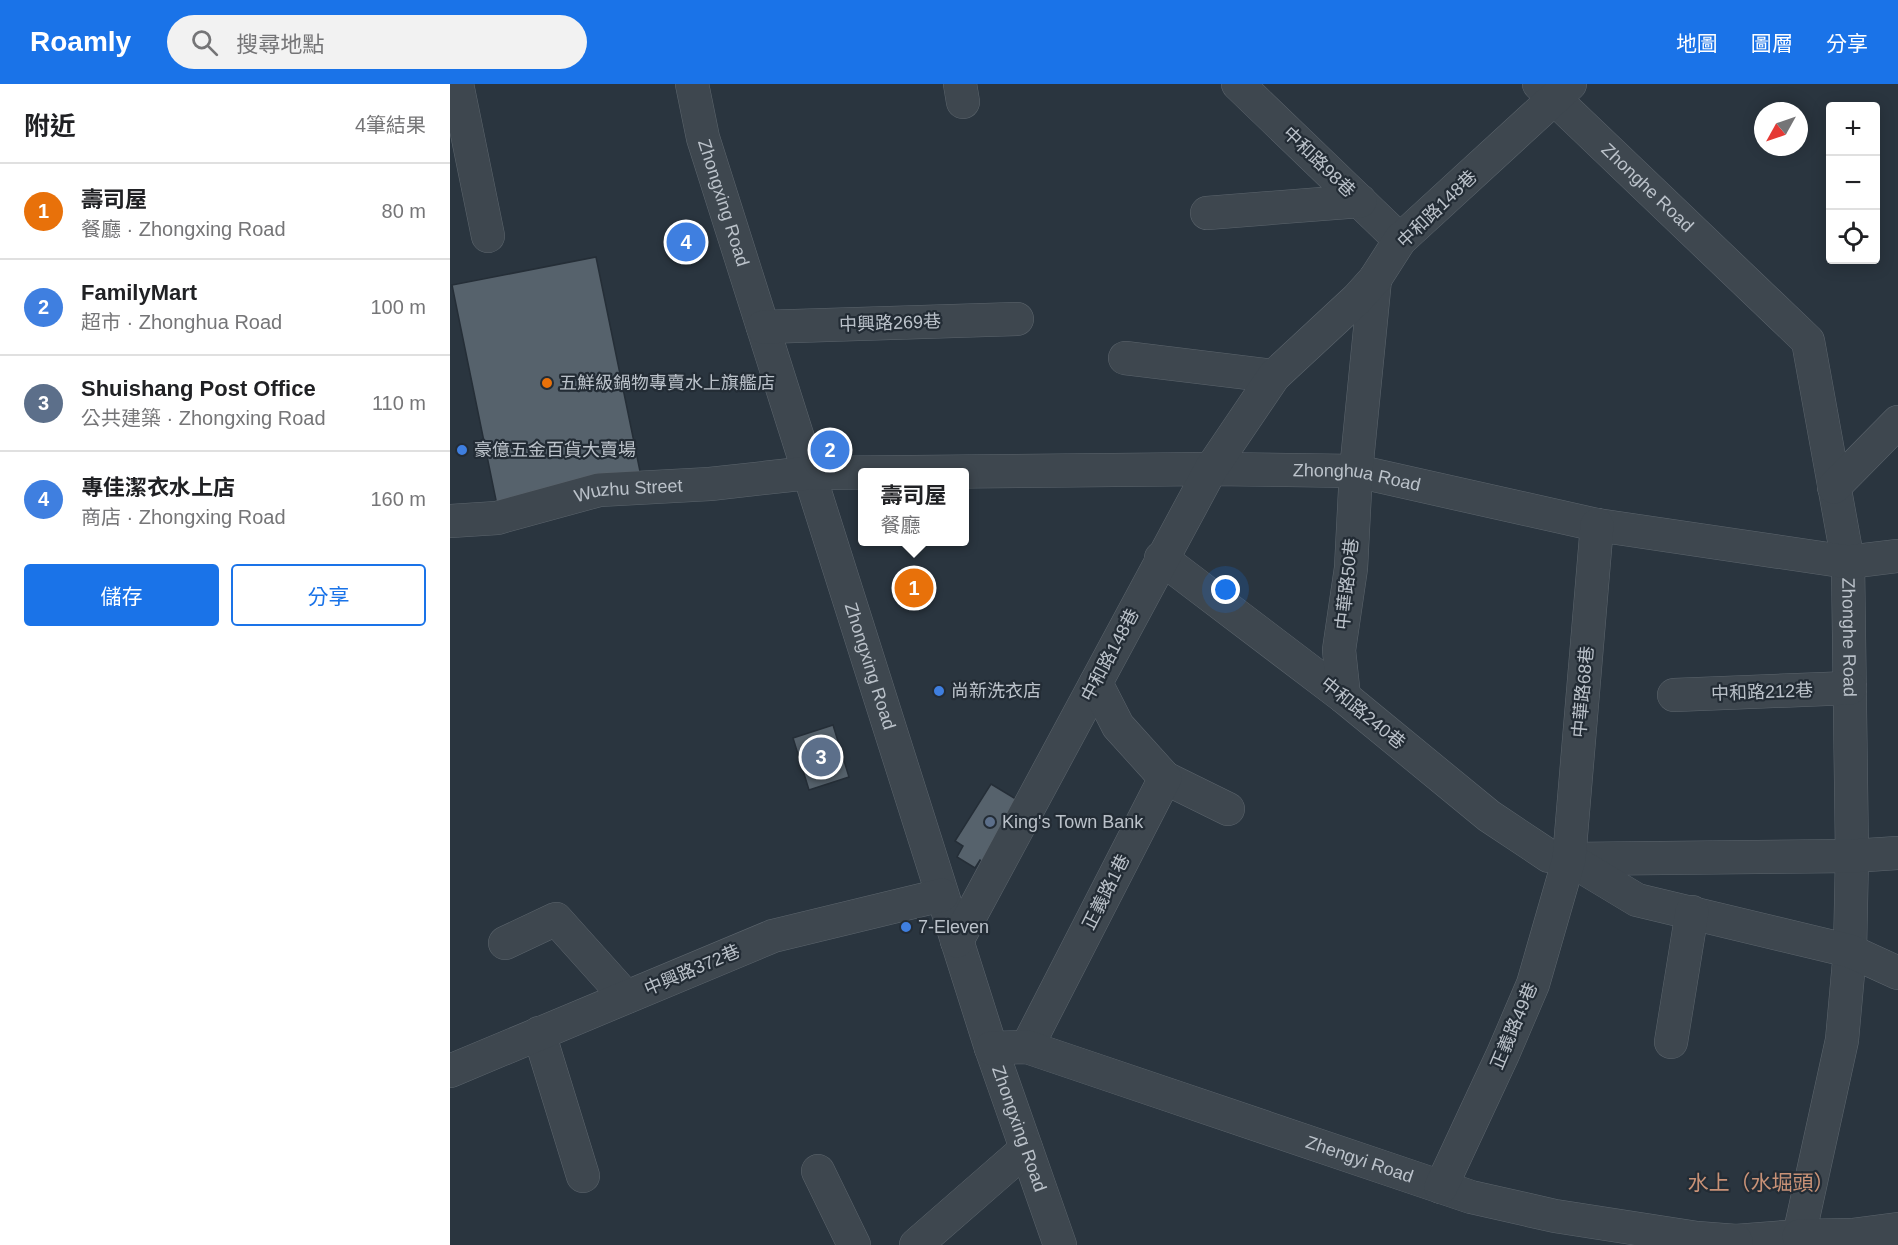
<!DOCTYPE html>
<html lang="zh-TW">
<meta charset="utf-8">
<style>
:root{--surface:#fff;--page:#f2f2f2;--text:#202124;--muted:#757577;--line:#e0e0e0;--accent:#1a73e8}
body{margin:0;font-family:Helvetica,"Noto Sans TC",sans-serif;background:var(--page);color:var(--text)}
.controls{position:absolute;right:18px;top:18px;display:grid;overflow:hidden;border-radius:6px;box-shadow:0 3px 15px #0003}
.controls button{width:54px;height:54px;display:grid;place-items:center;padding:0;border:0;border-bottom:2px solid var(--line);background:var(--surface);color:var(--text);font:30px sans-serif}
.compass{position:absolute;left:1304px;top:18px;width:54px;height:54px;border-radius:50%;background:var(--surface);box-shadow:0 3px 15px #0003;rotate:230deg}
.you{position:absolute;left:776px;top:506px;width:21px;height:21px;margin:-15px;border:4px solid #fff;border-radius:50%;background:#1a73e8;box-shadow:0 0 0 9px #1a73e833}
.badge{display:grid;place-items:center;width:39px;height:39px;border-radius:50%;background:var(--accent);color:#fff;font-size:20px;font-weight:700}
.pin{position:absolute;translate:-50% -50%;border:3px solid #fff;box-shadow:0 2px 6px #0006}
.popup{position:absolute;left:408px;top:384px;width:111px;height:78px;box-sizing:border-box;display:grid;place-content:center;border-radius:6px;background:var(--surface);filter:drop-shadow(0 2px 4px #0005);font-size:20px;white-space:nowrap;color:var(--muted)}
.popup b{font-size:22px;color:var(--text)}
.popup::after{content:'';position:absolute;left:50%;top:100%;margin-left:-12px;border:12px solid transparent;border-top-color:var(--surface)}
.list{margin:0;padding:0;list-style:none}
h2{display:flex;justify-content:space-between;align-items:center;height:78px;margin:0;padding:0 24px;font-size:26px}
h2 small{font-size:20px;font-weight:400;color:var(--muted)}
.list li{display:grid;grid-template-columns:39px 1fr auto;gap:18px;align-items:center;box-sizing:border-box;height:96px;padding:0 24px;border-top:2px solid var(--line)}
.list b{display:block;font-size:22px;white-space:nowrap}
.list p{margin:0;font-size:20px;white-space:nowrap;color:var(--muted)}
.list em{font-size:20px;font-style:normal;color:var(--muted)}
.actions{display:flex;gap:12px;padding:18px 24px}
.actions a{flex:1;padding:14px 0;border:2px solid var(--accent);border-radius:6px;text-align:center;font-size:21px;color:var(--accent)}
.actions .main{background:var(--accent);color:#fff}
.icon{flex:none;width:33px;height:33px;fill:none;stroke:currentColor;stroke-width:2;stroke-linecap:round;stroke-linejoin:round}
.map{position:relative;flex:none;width:1448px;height:1161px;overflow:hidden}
header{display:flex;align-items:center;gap:36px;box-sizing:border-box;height:84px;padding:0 30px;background:var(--accent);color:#fff}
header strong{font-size:28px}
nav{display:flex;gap:33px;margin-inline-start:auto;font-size:21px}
.search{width:420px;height:54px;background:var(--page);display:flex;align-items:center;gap:15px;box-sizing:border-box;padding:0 21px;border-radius:33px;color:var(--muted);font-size:22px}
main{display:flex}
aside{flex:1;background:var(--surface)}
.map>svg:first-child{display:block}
.building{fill:#56626c;stroke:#252e37;stroke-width:1.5}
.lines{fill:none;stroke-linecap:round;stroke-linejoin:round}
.minor-casing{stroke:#5c656d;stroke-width:34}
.minor{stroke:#3e474f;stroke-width:33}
.food-dot{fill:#e8710a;stroke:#232c35;stroke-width:2}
.shop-dot{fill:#3f7fe0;stroke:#232c35;stroke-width:2}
.service-dot{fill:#5c6f8a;stroke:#232c35;stroke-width:2}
.labels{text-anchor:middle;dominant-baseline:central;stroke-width:4.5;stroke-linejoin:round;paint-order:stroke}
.street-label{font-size:18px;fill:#bbc2ca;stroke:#232c35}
.poi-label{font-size:18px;fill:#bbc2ca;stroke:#232c35;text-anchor:start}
.quarter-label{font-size:21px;fill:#c99277;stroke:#232c35}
</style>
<header>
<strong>Roamly</strong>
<div class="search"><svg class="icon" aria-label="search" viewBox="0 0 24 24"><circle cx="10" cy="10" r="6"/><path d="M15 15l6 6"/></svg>搜尋地點</div>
<nav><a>地圖</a><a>圖層</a><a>分享</a></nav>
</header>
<main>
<aside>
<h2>附近<small>4筆結果</small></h2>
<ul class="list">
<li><span class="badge" style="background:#e8710a">1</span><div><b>壽司屋</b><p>餐廳 · Zhongxing Road</p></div><em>80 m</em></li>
<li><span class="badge" style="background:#3f7fe0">2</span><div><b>FamilyMart</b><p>超市 · Zhonghua Road</p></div><em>100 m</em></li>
<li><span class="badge" style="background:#5c6f8a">3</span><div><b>Shuishang Post Office</b><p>公共建築 · Zhongxing Road</p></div><em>110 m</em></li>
<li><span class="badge" style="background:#3f7fe0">4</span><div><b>專佳潔衣水上店</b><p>商店 · Zhongxing Road</p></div><em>160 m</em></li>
</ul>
<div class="actions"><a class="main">儲存</a><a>分享</a></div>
</aside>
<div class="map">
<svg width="1448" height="1161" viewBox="0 0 1448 1161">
<rect width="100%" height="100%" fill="#2a353f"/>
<!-- building -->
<g class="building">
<polygon points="146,173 192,397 48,426 2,201"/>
<polygon points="383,641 399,693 359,706 343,654"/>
<polygon points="541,700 574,720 536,780 530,776 525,784 507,773 513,762 505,757"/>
</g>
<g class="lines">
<defs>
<g id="minor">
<polyline points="7,0 38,152"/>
<path id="s1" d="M242,0L253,54L541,964L610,1161"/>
<polyline points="510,0 513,18"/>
<polyline points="788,0 950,156"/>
<path id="s2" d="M1089,0L1358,257L1398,478L1402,772L1400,867L1392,956L1349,1152L1286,1157L1284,1161"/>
<polyline points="757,129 910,117"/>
<polyline points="313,243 567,235"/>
<polyline points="675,274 824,292"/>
<polyline points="1384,403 1448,338"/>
<path id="s3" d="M0,437L47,434L149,406L260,400L359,389L761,385L906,387L1147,441L1398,478L1448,472"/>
<polyline points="711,474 894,613 1039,732 1099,772 1119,775 1402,772 1448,769"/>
<polyline points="1224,611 1400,604"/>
<polyline points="894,613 889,566 901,484 906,387 925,195"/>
<polyline points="715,694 778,725"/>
<polyline points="1119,775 1187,816 1400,867 1448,889"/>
<polyline points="507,857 761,385 824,292 907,215 925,195 950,156 1120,0"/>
<polyline points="55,859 106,835 176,913"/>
<polyline points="89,949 133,1092"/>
<polyline points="1221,958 1242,828"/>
<polyline points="577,963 715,694 668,642 646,599"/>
<path id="s4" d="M541,964L577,963L1021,1113L1105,1132L1247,1154L1286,1157"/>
<polyline points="0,987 323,852 492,811"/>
<polyline points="368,1087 404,1161"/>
<polyline points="991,1103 1053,970 1083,900 1119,775 1147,441"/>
<polyline points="1349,1152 1402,1151 1448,1145"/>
<polyline points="466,1161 576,1065"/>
</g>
</defs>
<!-- minor casing -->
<use href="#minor" class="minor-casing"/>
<!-- minor -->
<use href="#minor" class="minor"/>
</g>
<!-- markers -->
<circle class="food-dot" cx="97" cy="299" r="6"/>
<g class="shop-dot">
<circle cx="12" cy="366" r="6"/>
<circle cx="489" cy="607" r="6"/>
<circle cx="456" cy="843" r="6"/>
</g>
<circle class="service-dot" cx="540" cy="738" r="6"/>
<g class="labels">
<!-- street labels -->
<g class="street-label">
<text transform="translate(869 78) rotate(44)">中和路98巷</text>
<text stroke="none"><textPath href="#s2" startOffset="150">Zhonghe Road</textPath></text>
<text stroke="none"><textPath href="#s1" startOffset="123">Zhongxing Road</textPath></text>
<text transform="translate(987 125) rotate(-44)">中和路148巷</text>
<text transform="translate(440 239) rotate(-2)">中興路269巷</text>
<text stroke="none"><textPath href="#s3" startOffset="912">Zhonghua Road</textPath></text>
<text stroke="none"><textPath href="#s3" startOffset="182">Wuzhu Street</textPath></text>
<text transform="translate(897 500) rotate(-84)">中華路50巷</text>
<text stroke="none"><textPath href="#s2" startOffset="672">Zhonghe Road</textPath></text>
<text transform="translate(660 571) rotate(-62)">中和路148巷</text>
<text stroke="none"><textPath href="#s1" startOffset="609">Zhongxing Road</textPath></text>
<text transform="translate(1133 608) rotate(-85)">中華路68巷</text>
<text transform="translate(1312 608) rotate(-2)">中和路212巷</text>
<text transform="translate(913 629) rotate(39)">中和路240巷</text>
<text transform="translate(656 808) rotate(-63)">正義路1巷</text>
<text transform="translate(242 886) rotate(-23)">中興路372巷</text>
<text transform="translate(1064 942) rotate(-67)">正義路49巷</text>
<text stroke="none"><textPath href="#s1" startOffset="1095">Zhongxing Road</textPath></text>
<text stroke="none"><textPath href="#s4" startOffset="387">Zhengyi Road</textPath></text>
</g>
<!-- poi labels -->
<g class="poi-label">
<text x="109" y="299">五鮮級鍋物專賣水上旗艦店</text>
<text x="24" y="366">豪億五金百貨大賣場</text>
<text x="501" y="607">尚新洗衣店</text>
<text x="552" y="738">King's Town Bank</text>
<text x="468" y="843">7-Eleven</text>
</g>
<!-- quarter labels -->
<g class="quarter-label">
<text x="1311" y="1098">水上（水堀頭）</text>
</g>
</g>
</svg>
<div class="controls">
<button>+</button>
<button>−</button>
<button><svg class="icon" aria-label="locate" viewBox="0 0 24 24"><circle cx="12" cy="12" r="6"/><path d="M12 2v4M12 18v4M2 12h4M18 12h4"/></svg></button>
</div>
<svg class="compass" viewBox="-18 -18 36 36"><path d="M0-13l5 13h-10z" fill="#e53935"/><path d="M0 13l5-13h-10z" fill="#757577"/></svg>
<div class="you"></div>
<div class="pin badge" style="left:464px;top:504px;background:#e8710a">1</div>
<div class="popup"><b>壽司屋</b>餐廳</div>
<div class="pin badge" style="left:380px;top:366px;background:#3f7fe0">2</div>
<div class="pin badge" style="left:371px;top:673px;background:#5c6f8a">3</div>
<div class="pin badge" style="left:236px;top:158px;background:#3f7fe0">4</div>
</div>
</main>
